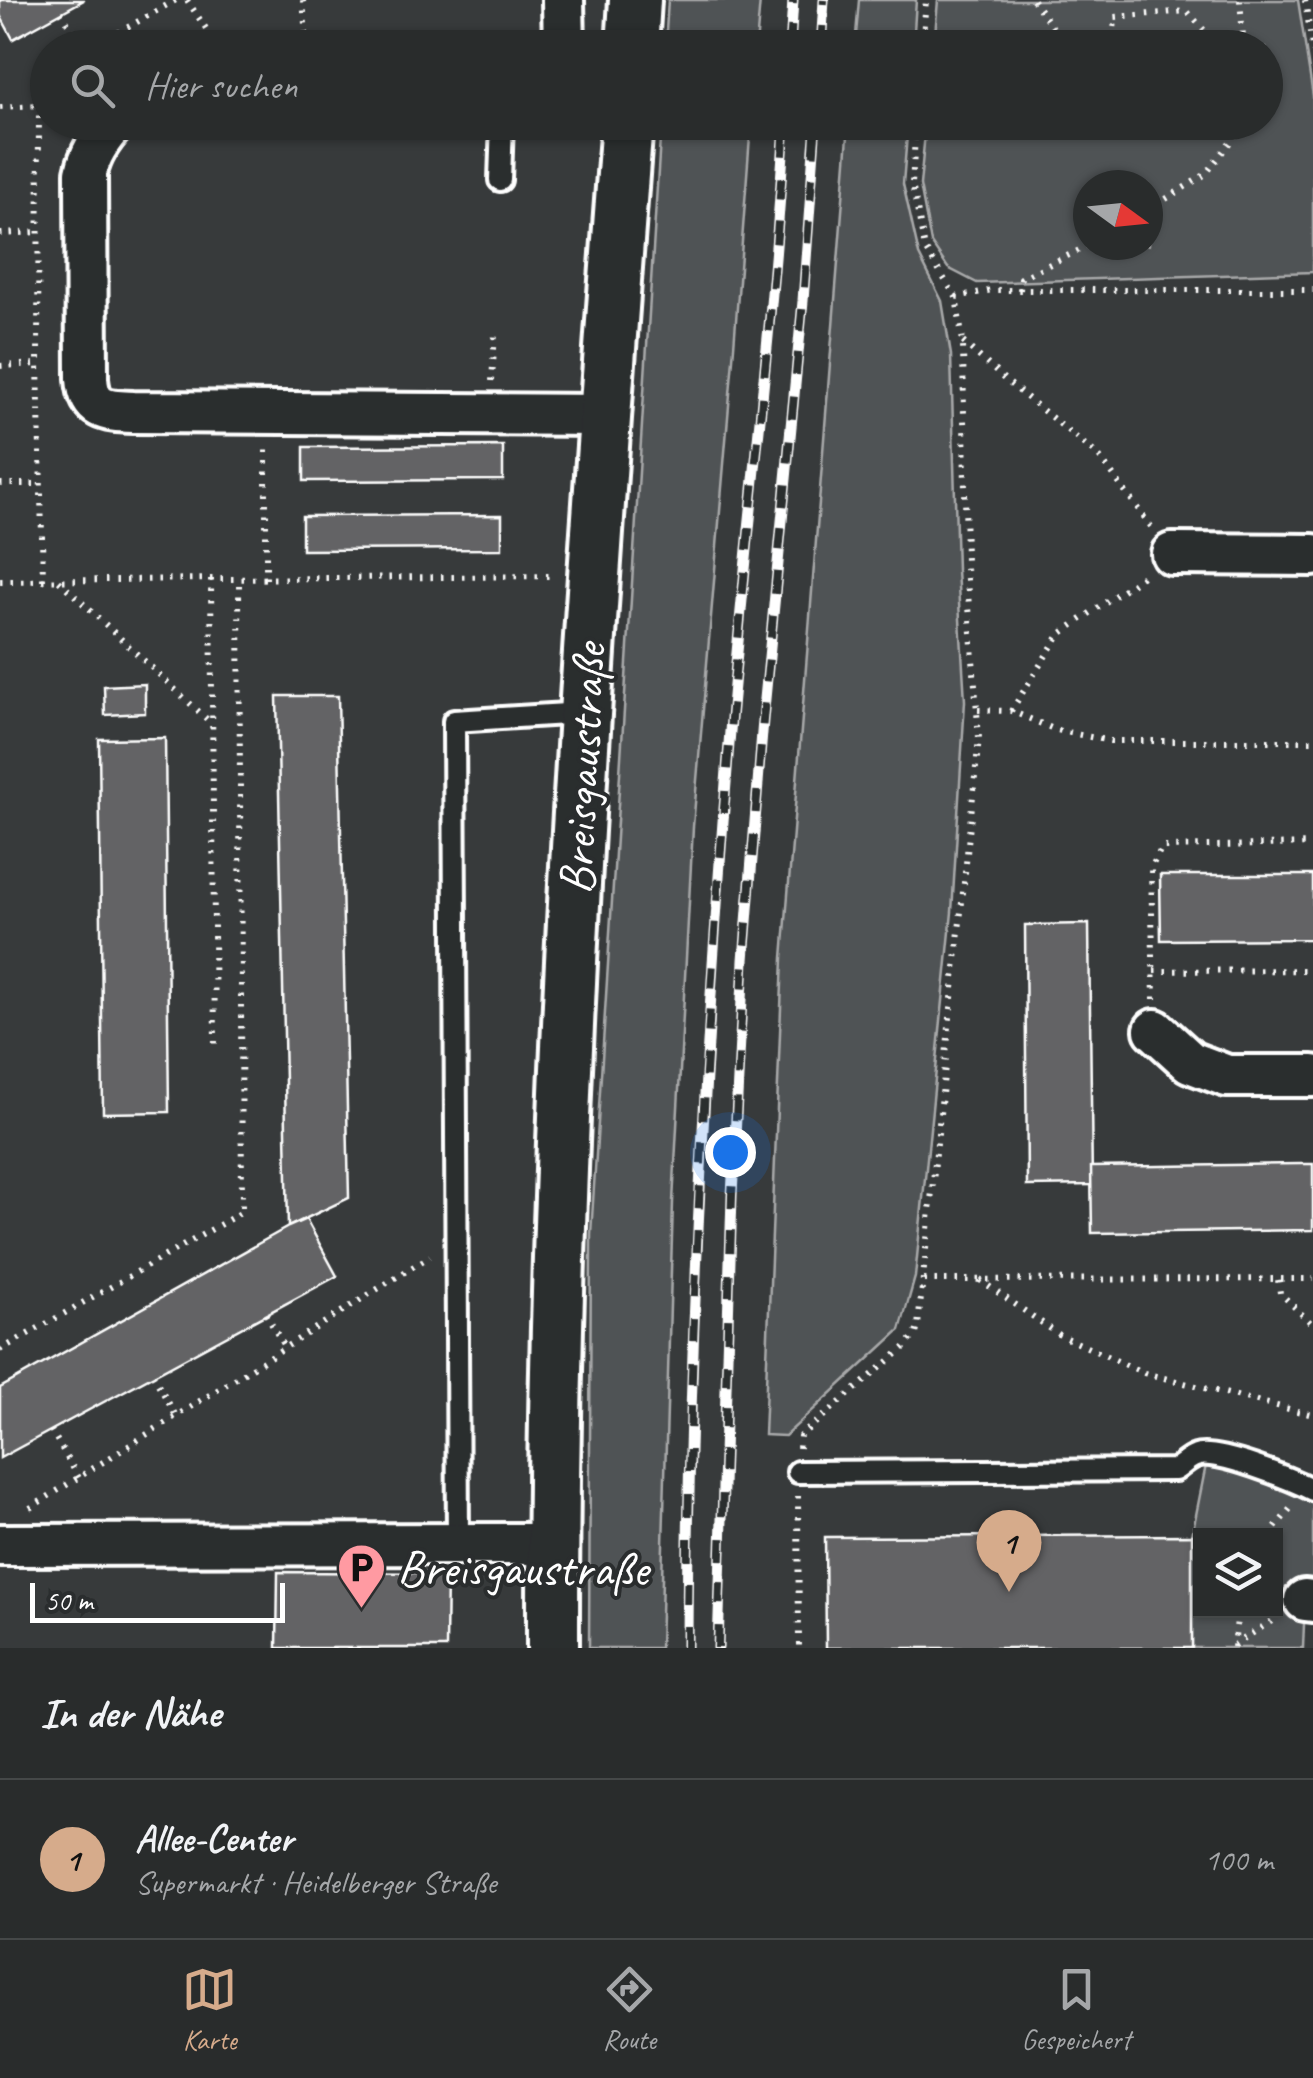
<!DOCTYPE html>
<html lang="de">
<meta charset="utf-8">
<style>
:root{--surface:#292c2c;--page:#313434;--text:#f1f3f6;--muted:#a5a7a9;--line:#454848;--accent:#d6ab8b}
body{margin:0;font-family:Caveat,sans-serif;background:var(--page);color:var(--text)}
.controls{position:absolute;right:30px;bottom:30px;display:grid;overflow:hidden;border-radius:0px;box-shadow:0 2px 8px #0004}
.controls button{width:90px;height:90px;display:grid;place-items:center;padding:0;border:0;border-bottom:2px solid var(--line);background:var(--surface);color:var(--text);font:50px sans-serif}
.compass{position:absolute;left:1073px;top:170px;width:90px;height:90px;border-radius:50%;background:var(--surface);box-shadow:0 2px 8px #0004;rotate:105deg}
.scale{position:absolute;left:30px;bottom:25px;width:255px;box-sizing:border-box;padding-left:10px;border:5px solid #fff;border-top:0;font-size:28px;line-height:35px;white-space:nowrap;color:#fff;-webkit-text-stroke:8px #2a2d2e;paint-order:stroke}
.you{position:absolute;left:730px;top:1152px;width:35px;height:35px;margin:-25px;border:8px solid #fff;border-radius:50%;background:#1a73e8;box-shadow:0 0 0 15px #1a73e833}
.badge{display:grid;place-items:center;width:65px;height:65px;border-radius:50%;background:var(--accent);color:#111;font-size:32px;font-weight:700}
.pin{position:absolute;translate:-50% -82px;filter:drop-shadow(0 2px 5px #0008)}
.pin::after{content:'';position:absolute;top:52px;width:35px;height:30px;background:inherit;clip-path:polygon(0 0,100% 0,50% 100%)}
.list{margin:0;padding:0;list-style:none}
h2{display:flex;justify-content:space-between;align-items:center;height:130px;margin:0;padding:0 40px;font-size:42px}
h2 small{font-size:32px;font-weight:400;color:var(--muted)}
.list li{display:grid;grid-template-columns:65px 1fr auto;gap:30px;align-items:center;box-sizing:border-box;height:160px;padding:0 40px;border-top:2px solid var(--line)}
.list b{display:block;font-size:38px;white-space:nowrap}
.list p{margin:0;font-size:32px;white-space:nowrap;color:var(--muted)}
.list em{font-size:32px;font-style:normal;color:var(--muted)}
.icon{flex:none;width:55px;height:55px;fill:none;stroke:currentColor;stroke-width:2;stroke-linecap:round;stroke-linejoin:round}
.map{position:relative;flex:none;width:1313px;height:1648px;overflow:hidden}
.search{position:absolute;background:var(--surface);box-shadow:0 2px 8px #0004;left:30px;right:30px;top:30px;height:110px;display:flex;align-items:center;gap:25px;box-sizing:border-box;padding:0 35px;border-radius:55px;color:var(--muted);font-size:38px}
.sheet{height:290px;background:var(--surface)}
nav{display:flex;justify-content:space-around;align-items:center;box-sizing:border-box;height:140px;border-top:2px solid var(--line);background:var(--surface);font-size:28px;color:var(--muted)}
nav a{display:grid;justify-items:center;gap:5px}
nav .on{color:var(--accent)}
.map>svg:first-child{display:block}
.green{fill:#505354;stroke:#a8a9aa;stroke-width:2.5;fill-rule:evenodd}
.building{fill:#636465;stroke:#fff;stroke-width:2.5}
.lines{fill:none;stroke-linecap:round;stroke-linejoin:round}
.service-casing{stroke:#fff;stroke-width:28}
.minor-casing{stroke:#fff;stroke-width:48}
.tertiary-casing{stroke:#fff;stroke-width:58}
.path{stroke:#fff;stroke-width:6;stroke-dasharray:2.5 8;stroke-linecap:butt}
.service{stroke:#2a2d2e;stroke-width:20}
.minor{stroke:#2a2d2e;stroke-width:40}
.tertiary{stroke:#2a2d2e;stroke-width:50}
.rail-casing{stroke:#fff;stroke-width:11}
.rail{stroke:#2a2d2e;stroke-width:8;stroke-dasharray:22;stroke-linecap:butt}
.labels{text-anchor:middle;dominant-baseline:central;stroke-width:8;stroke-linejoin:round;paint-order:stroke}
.street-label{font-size:50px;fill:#fff;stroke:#2a2d2e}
.poi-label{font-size:50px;fill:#fff;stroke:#2a2d2e;text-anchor:start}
</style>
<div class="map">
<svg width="1313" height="1648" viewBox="0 0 1313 1648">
<rect width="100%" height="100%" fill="#373a3b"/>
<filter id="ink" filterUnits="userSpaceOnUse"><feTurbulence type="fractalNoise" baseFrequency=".01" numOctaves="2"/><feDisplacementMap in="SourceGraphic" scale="20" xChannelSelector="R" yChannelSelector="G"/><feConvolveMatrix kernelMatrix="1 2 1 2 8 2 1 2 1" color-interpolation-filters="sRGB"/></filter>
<g filter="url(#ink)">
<!-- green -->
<g class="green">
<polygon points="668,0 760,0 756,47 665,47"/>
<polygon points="859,0 916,0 913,47 855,47"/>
<path d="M938,0H1298L1313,96V272L977,283L948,268L931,243L920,185L926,123L1266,122V48L934,47ZM1088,185H1148V245H1088Z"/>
<polygon points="661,123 751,123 734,347 693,827 673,1202 660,1648 589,1648 591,1234"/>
<polygon points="849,123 908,123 903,184 919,255 942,301 951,355 957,570 965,701 952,912 915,1277 900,1330 785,1436 764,1435 783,958"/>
<path d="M1208,1455L1313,1490V1601H1305L1303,1648H1192V1535ZM1200,1536H1276V1610H1200Z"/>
</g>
<!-- building -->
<g class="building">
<polygon points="0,0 84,0 13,39 0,15"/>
<polygon points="503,446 503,480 304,481 304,447"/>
<polygon points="502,515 502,549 302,550 302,516"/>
<polygon points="145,684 145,713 105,715 104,686"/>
<polygon points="277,696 338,696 348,1154 349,1198 288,1227"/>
<polygon points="165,738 169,1112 103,1113 99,739"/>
<polygon points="1160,875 1313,875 1313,939 1161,940"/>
<polygon points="1089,924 1092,1185 1027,1186 1025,925"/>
<polygon points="1302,1164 1313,1164 1313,1230 1092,1233 1091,1167"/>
<polygon points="306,1219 337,1276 0,1458 0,1388 288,1227"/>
<polygon points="1192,1535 1192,1648 826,1648 825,1537"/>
<polygon points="278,1572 447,1573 446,1648 277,1648"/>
</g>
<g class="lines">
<defs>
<g id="service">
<polyline points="500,180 502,122"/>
<path d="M798,1472L1175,1470C1181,1466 1189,1458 1196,1456C1215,1448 1293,1480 1313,1490"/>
<polyline points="458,1544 454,721 583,713"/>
</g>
<g id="minor">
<polyline points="563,0 564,48"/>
<path d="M115,122C101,137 90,153 86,173L87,378C89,410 105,411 133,412L604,415"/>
<polyline points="1172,554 1313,555"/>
<polyline points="1155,1030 1190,1062 1227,1076 1313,1076"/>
<polyline points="0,1545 553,1544"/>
<polyline points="1305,1600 1313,1601"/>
</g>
<g id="tertiary">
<polyline points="632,48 635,0"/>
<path d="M553,1648C552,1139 588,630 627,122"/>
</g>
</defs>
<!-- service casing -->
<use href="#service" class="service-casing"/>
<!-- minor casing -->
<use href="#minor" class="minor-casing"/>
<!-- tertiary casing -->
<use href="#tertiary" class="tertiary-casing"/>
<!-- path -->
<g class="path">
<polyline points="187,0 219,48"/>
<polyline points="303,0 307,48"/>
<polyline points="1033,0 1054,29 1071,48"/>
<polyline points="1240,0 1244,48"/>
<polyline points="1305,0 1313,52"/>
<polyline points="61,12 83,48"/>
<polyline points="91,48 176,0"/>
<polyline points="922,48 926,0"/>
<polyline points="1113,48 1115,17 1187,11 1220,48"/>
<polyline points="0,107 39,105"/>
<polyline points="1148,210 1206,174 1245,122"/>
<polyline points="0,234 39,232"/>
<polyline points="1020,290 1021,278 1090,245"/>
<polyline points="956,297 992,290 1313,290"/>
<polyline points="963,342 1004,379 1098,455 1153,529"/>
<polyline points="0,366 38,364"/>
<polyline points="492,381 495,333"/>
<polyline points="0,484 40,484"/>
<polyline points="211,579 215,1048"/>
<polyline points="266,579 266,445"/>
<polyline points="43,580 38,364 39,105 48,95"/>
<polyline points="0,581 556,576"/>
<polyline points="59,581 211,723"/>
<polyline points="978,710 1011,711 1056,730 1110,741 1313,741"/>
<polyline points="1011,711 1059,635 1144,575"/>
<polyline points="1154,971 1313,970"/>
<polyline points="1154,999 1151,868 1162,847 1313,844"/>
<polyline points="924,1280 1313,1279"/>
<polyline points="980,1280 1058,1334 1144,1373 1313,1415"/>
<polyline points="1278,1280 1280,1293 1313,1325"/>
<polyline points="266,1314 285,1348"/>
<polyline points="0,1350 242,1212 239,579"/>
<polyline points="153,1375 176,1416"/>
<polyline points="51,1430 79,1478"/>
<polyline points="799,1448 800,1436 904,1348 916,1334 918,1326 979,738 966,567 963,342 956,297 925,249 912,184 916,122"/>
<polyline points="798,1496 799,1648"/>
<polyline points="30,1508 430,1256"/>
<polyline points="1269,1536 1293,1505"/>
<polyline points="1234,1645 1275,1619"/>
<polyline points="1234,1647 1238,1610"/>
</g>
<!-- service -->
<use href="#service" class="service"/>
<!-- minor -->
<use href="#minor" class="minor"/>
<!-- tertiary -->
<use href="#tertiary" class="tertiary"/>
<defs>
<g id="rail">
<polyline points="790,48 793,0"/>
<polyline points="821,48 824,0"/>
<path d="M687,1648C688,1338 706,1028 731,719C748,520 773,322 785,122"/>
<polyline points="718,1648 732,1196 744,960 763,720 803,301 816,122"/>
</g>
</defs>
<!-- rail casing -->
<use href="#rail" class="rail-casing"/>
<!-- rail -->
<use href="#rail" class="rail"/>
</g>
</g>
<!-- icons -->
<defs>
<symbol id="parking-pin" viewBox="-11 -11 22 30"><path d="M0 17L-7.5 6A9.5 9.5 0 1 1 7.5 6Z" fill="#ff9aa2" stroke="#2a2d2e"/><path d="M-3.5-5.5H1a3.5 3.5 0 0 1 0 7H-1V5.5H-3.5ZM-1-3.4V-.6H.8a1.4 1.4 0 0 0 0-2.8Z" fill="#111"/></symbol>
</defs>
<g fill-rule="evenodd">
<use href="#parking-pin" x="334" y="1540" width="55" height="75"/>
</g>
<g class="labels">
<!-- street labels -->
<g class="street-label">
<text transform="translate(582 769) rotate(-87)">Breisgaustraße</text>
</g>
<!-- poi labels -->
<g class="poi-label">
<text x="397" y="1568">Breisgaustraße</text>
</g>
</g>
</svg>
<div class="controls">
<button><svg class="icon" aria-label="layers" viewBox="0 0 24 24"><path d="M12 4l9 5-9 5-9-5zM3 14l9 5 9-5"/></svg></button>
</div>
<svg class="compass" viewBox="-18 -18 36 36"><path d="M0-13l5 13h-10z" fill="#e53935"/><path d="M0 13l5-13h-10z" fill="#a5a7a9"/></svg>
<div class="scale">50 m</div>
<div class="you"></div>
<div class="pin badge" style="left:1009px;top:1592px">1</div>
<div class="search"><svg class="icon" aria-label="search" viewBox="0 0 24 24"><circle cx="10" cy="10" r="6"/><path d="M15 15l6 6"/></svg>Hier suchen</div>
</div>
<section class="sheet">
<h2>In der Nähe<small></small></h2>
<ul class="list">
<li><span class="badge">1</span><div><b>Allee-Center</b><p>Supermarkt · Heidelberger Straße</p></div><em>100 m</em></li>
</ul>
</section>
<nav>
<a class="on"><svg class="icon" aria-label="map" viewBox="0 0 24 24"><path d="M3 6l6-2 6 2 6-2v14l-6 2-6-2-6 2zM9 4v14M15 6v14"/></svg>Karte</a>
<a><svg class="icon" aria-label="directions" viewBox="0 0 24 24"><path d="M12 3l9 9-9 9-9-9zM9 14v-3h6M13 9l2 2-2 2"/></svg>Route</a>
<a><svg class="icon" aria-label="saved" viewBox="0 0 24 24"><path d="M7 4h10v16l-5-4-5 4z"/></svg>Gespeichert</a>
</nav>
